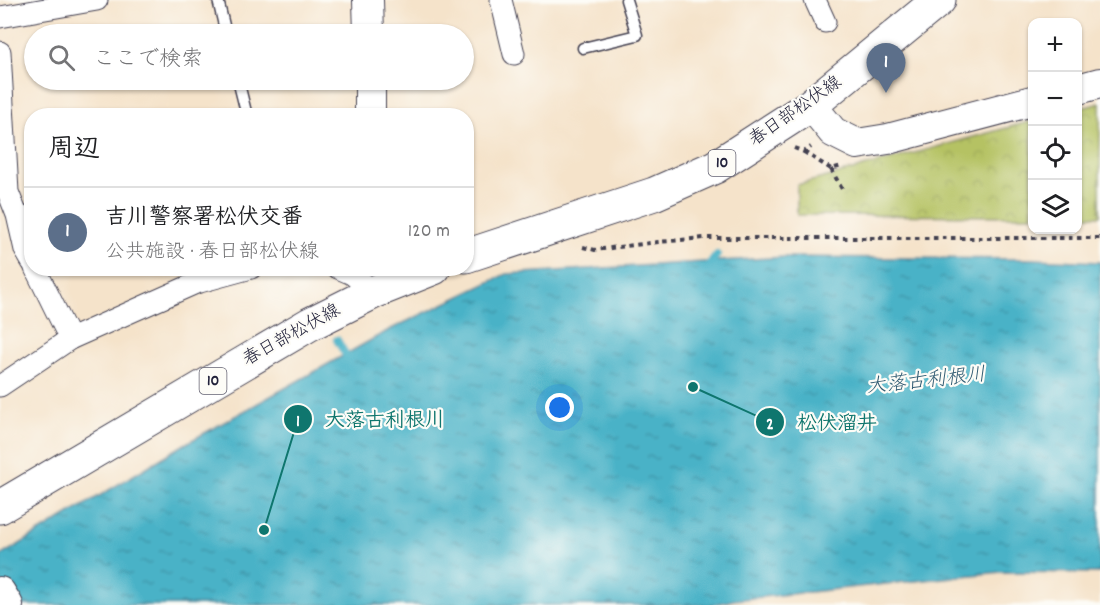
<!DOCTYPE html>
<html lang="ja">
<meta charset="utf-8">
<style>
:root{--surface:#fff;--page:#f2f2f2;--text:#202124;--muted:#757577;--line:#e0e0e0;--accent:#111827}
body{margin:0;font-family:Dekko,"Klee One",sans-serif;background:var(--page);color:var(--text)}
.controls{position:absolute;right:18px;top:18px;display:grid;overflow:hidden;border-radius:12px;box-shadow:0 2px 4px #0004}
.controls button{width:54px;height:54px;display:grid;place-items:center;padding:0;border:0;border-bottom:2px solid var(--line);background:var(--surface);color:var(--text);font:30px sans-serif}
.you{position:absolute;left:560px;top:408px;width:21px;height:21px;margin:-15px;border:4px solid #fff;border-radius:50%;background:#1a73e8;box-shadow:0 0 0 9px #1a73e833}
.badge{display:grid;place-items:center;width:39px;height:39px;border-radius:50%;background:var(--accent);color:#fff;font-size:20px;font-weight:700}
.pin{position:absolute;translate:-50% -50px;filter:drop-shadow(0 2px 3px #0008)}
.pin::after{content:'';position:absolute;top:32px;width:21px;height:18px;background:inherit;clip-path:polygon(0 0,100% 0,50% 100%)}
.list{margin:0;padding:0;list-style:none}
h2{display:flex;justify-content:space-between;align-items:center;height:78px;margin:0;padding:0 24px;font-size:26px}
h2 small{font-size:20px;font-weight:400;color:var(--muted)}
.list li{display:grid;grid-template-columns:39px 1fr auto;gap:18px;align-items:center;box-sizing:border-box;height:90px;padding:0 24px;border-top:2px solid var(--line)}
.list b{display:block;font-size:22px;white-space:nowrap}
.list p{margin:0;font-size:20px;white-space:nowrap;color:var(--muted)}
.list em{font-size:20px;font-style:normal;color:var(--muted)}
.icon{flex:none;width:33px;height:33px;fill:none;stroke:currentColor;stroke-width:2;stroke-linecap:round;stroke-linejoin:round}
.map{position:relative;flex:none;width:1100px;height:605px;overflow:hidden}
.search{position:absolute;background:var(--surface);box-shadow:0 2px 4px #0004;left:24px;top:24px;width:450px;height:66px;display:flex;align-items:center;gap:15px;box-sizing:border-box;padding:0 21px;border-radius:33px;color:var(--muted);font-size:22px}
.panel{position:absolute;background:var(--surface);box-shadow:0 2px 4px #0004;left:24px;top:108px;width:450px;height:168px;border-radius:24px}
.map>svg:first-child{display:block}
.park{fill:url(#park-crowns);stroke:#6c7250;stroke-width:1.5}
.water{fill:url(#water-ripples);stroke:#366a81;stroke-width:1.5}
.lines{fill:none;stroke-linecap:round;stroke-linejoin:round}
.stream{stroke:#49b2c7;stroke-width:8}
.lane-casing{stroke:#423f50;stroke-width:13}
.street-casing{stroke:#423f50;stroke-width:23}
.secondary-casing{stroke:#423f50;stroke-width:32}
.primary-casing{stroke:#423f50;stroke-width:35}
.path{stroke:#423f50;stroke-width:4;stroke-dasharray:4.5 4.5;stroke-linecap:butt}
.lane{stroke:#fff;stroke-width:10}
.street{stroke:#fff;stroke-width:21}
.secondary{stroke:#fff;stroke-width:30}
.primary{stroke:#fff;stroke-width:33}
.labels{text-anchor:middle;dominant-baseline:central;stroke-width:4.5;stroke-linejoin:round;paint-order:stroke}
.shield{fill:#fdfcf7;stroke:#646373;stroke-width:1.5}
.shield-label{font-size:16px;font-weight:bold;fill:#22223b}
.street-label{font-size:18px;fill:#22223b;stroke:#fdfcf7}
.water-label{font-size:20px;font-style:italic;fill:#325c73;stroke:#fdfcf7}
.leader{fill:none;stroke:#0f766e;stroke-width:2}
.callout-dot{fill:#0f766e;stroke:#fdfcf7;stroke-width:2}
.mark-label{font-size:18px;text-anchor:middle;font-weight:bold;fill:#fff}
.callout-label{font-size:20px;text-anchor:middle;font-weight:bold;fill:#0f766e;stroke:#fdfcf7;stroke-width:4.5;stroke-linejoin:round;paint-order:stroke}
</style>
<div class="map">
<svg width="1100" height="605" viewBox="0 0 1100 605">
<defs>
<pattern id="park-crowns" width="20" height="18" patternUnits="userSpaceOnUse" patternTransform="scale(1.5)"><rect width="20" height="18" fill="#b5c264"/><path d="M2 6a3 3 0 1 1 6 0M12 15a3 3 0 1 1 6 0" fill="none" stroke="#9ba658"/></pattern>
<pattern id="water-ripples" width="26" height="14" patternUnits="userSpaceOnUse" patternTransform="scale(1.5)"><rect width="26" height="14" fill="#49b2c7"/><path d="M2 4q2-2 4 0t4 0M15 11q2-2 4 0t4 0" fill="none" stroke="#3c90a3"/></pattern>
</defs>
<rect width="100%" height="100%" fill="#fdfcf7"/>
<filter id="ink" filterUnits="userSpaceOnUse"><feTurbulence type="fractalNoise" baseFrequency=".0167" numOctaves="2"/><feDisplacementMap in="SourceGraphic" scale="12" xChannelSelector="R" yChannelSelector="G"/><feConvolveMatrix kernelMatrix="1 2 1 2 8 2 1 2 1" color-interpolation-filters="sRGB"/></filter>
<filter id="wash" filterUnits="userSpaceOnUse"><feTurbulence type="fractalNoise" baseFrequency=".008" numOctaves="4" result="noise"/><feDisplacementMap in="SourceGraphic" scale="24" xChannelSelector="R" yChannelSelector="G"/><feGaussianBlur stdDeviation="1.35" result="paint"/><feColorMatrix in="noise" values="0 0 0 0 0 0 0 0 0 0 0 0 0 0 0 0 0 1.4 0 .05"/><feComposite in="paint" operator="in"/></filter>
<g filter="url(#wash)">
<rect width="100%" height="100%" fill="#f5e3ca"/>
<!-- park -->
<g class="park">
<polygon points="1100,103 1100,216 1078,216 1078,109"/>
<polygon points="1032,121 1032,216 797,215 797,185"/>
</g>
<!-- water -->
<polygon class="water" points="786,257 1034,259 1100,262 1100,573 1001,572 734,600 712,605 0,605 0,556 185,444 389,330 506,274"/>
<g class="lines">
<!-- stream -->
<g class="stream">
<polyline points="706,268 717,255"/>
<polyline points="337,340 350,362"/>
</g>
</g>
</g>
<g filter="url(#ink)">
<g class="lines">
<defs>
<g id="lane">
<polyline points="218,0 226,34"/>
<polyline points="583,48 637,35 626,0"/>
<polyline points="238,80 247,116"/>
<polyline points="17,215 32,210"/>
</g>
<g id="street">
<polyline points="501,0 514,54"/>
<polyline points="815,0 825,22"/>
<polyline points="0,17 97,0"/>
<polyline points="0,52 8,192 17,215 25,250 32,262"/>
<polyline points="35,268 70,339"/>
<polyline points="338,268 352,274 374,292"/>
<polyline points="0,386 70,339 196,283 251,268"/>
</g>
<g id="secondary">
<polyline points="368,0 369,34"/>
<polyline points="370,80 370,116"/>
<polyline points="1078,89 1100,83"/>
<polyline points="811,105 833,132 857,144 888,139 1032,101"/>
<polyline points="0,592 8,605"/>
</g>
<g id="primary">
<polyline points="466,256 654,194 715,167 811,105 939,0"/>
<polyline points="0,507 310,324 374,292 434,268"/>
</g>
</defs>
<!-- lane casing -->
<use href="#lane" class="lane-casing"/>
<!-- street casing -->
<use href="#street" class="street-casing"/>
<!-- secondary casing -->
<use href="#secondary" class="secondary-casing"/>
<!-- primary casing -->
<use href="#primary" class="primary-casing"/>
<!-- path -->
<g class="path">
<polyline points="794,148 804,152 811,147"/>
<polyline points="804,152 831,169 842,166"/>
<polyline points="831,169 842,189"/>
<polyline points="583,247 595,250 658,242 704,238 1100,238"/>
</g>
<!-- lane -->
<use href="#lane" class="lane"/>
<!-- street -->
<use href="#street" class="street"/>
<!-- secondary -->
<use href="#secondary" class="secondary"/>
<!-- primary -->
<use href="#primary" class="primary"/>
</g>
</g>
<g class="labels">
<!-- shield labels -->
<g class="shield">
<rect x="708.5" y="150" width="27" height="26" rx="4.5"/>
<rect x="199.5" y="368" width="27" height="26" rx="4.5"/>
</g>
<g class="shield-label">
<text x="722" y="163">10</text>
<text x="213" y="381">10</text>
</g>
<!-- street labels -->
<g class="street-label">
<text transform="translate(796 112) rotate(-35)">春日部松伏線</text>
<text transform="translate(292 336) rotate(-29)">春日部松伏線</text>
</g>
<!-- water labels -->
<g class="water-label">
<text transform="translate(926 382) rotate(-6)">大落古利根川</text>
</g>
</g>
<!-- callouts -->
<path class="leader" d="M264 530L298 419M693 387L770 422"/>
<g class="callout-dot">
<circle cx="264" cy="530" r="6"/>
<circle cx="693" cy="387" r="6"/>
<circle cx="298" cy="419" r="15"/>
<circle cx="770" cy="422" r="15"/>
</g>
<g class="mark-label">
<text x="298" y="426">1</text>
<text x="770" y="429">2</text>
</g>
<g class="callout-label">
<text x="385" y="426">大落古利根川</text>
<text x="837" y="429">松伏溜井</text>
</g>
</svg>
<div class="controls">
<button>+</button>
<button>−</button>
<button><svg class="icon" aria-label="locate" viewBox="0 0 24 24"><circle cx="12" cy="12" r="6"/><path d="M12 2v4M12 18v4M2 12h4M18 12h4"/></svg></button>
<button><svg class="icon" aria-label="layers" viewBox="0 0 24 24"><path d="M12 4l9 5-9 5-9-5zM3 14l9 5 9-5"/></svg></button>
</div>
<div class="you"></div>
<div class="pin badge" style="left:886px;top:93px;background:#5c6f8a">1</div>
<div class="search"><svg class="icon" aria-label="search" viewBox="0 0 24 24"><circle cx="10" cy="10" r="6"/><path d="M15 15l6 6"/></svg>ここで検索</div>
<section class="panel">
<h2>周辺<small></small></h2>
<ul class="list">
<li><span class="badge" style="background:#5c6f8a">1</span><div><b>吉川警察署松伏交番</b><p>公共施設 · 春日部松伏線</p></div><em>120 m</em></li>
</ul>
</section>
</div>
